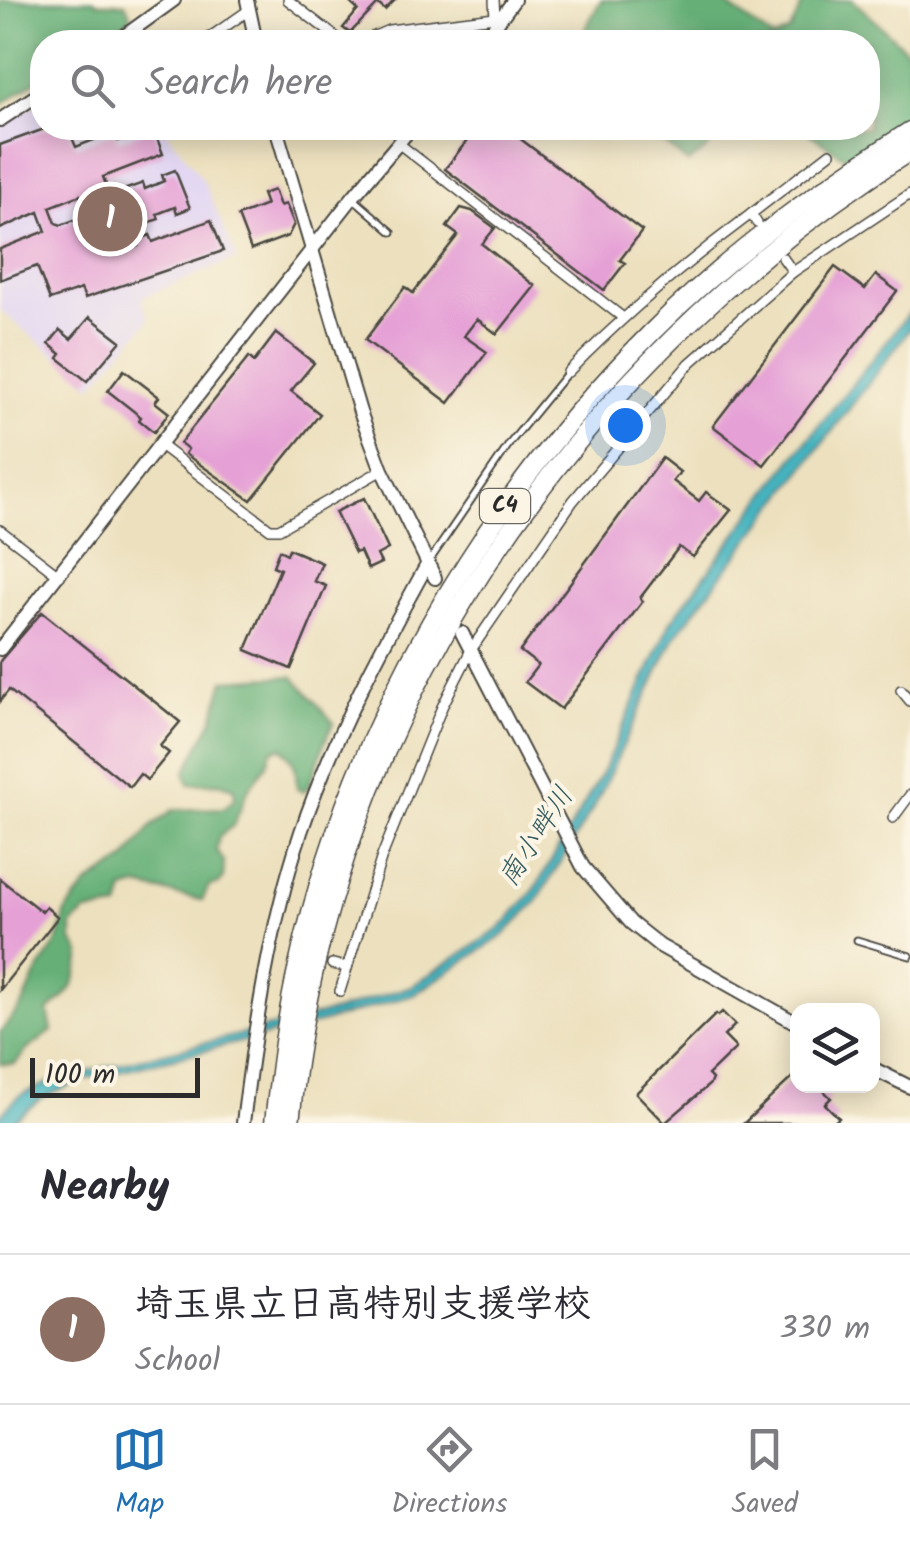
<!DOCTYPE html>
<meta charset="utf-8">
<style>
:root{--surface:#fff;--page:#f2f2f3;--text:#2b2b33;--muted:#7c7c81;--line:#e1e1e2;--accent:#1f6fb2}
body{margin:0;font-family:Kalam,"Klee One",sans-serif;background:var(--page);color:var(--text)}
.controls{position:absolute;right:30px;bottom:30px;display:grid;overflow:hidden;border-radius:20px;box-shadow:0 5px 25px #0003}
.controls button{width:90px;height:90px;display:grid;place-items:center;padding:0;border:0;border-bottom:2px solid var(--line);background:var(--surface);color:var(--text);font:50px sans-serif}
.scale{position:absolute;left:30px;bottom:25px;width:170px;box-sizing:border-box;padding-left:10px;border:5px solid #2b2b2b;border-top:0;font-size:28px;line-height:35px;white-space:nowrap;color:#2b2b2b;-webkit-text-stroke:8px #fcf5e5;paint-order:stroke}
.you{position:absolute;left:625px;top:425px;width:35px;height:35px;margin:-25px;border:8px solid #fff;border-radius:50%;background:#1a73e8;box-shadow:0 0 0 15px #1a73e833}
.badge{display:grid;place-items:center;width:65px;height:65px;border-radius:50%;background:var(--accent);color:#fff;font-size:32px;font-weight:700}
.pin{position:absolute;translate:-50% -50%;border:5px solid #fff;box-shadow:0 2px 10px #0006}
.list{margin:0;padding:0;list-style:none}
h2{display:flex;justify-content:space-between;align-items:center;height:130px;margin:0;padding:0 40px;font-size:42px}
h2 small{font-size:32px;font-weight:400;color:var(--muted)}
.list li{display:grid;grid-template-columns:65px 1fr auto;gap:30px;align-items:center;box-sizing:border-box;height:150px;padding:0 40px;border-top:2px solid var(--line)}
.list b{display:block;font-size:38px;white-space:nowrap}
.list p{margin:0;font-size:32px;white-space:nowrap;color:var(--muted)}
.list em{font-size:32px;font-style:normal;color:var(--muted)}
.icon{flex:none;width:55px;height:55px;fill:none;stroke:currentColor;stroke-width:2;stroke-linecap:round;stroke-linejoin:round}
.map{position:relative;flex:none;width:910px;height:1123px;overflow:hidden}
.search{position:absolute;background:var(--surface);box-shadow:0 5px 25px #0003;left:30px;right:30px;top:30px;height:110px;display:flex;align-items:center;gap:25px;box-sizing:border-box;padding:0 35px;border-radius:40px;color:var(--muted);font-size:38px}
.sheet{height:280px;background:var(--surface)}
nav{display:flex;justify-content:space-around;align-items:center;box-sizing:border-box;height:140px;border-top:2px solid var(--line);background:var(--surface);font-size:28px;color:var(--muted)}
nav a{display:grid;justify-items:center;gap:5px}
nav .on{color:var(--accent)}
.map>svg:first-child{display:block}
.built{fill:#e0d4f4}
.forest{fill:#66b078;stroke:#486e52;stroke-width:2.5}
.water{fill:#44b3bf;stroke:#386f75;stroke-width:2.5}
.building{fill:#e5a0d6;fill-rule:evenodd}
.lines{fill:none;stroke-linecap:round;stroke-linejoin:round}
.lane-casing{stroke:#484641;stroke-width:9}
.street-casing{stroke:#484641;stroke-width:12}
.secondary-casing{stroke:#484641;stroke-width:16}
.highway-casing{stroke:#484641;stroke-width:21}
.lane{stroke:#fff;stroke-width:5}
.street{stroke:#fff;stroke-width:9}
.secondary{stroke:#fff;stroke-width:12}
.highway{stroke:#fff;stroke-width:18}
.labels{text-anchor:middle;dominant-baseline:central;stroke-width:8;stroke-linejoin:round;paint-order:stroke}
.shield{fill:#fcf5e5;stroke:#6a6863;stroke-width:2.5}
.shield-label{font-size:22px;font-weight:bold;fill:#2b2b2b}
.water-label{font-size:28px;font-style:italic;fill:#345b5f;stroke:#fcf5e5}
</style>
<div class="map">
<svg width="910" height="1123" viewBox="0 0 910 1123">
<rect width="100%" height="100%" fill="#fcf5e5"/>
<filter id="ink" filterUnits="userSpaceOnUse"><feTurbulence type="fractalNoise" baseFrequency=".01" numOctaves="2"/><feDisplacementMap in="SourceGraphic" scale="20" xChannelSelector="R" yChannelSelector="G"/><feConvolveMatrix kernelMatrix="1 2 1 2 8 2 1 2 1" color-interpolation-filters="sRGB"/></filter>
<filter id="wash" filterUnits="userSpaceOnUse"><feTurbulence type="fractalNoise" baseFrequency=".0048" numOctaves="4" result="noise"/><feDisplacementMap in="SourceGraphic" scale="40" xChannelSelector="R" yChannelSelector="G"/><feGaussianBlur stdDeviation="2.25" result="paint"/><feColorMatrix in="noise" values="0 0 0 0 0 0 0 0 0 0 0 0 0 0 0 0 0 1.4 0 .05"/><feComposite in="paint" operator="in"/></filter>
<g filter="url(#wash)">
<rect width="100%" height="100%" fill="#ece0be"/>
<!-- built -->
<polygon class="built" points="42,99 42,128 164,128 203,180 237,258 141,298 149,320 92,386 0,310 0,127"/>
<!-- forest -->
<g class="forest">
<polygon points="0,0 94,0 97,3 125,3 132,19 95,42 42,42 42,77 0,105"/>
<polygon points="601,0 721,0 773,39 790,31 804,0 853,0 910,53 910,113 849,160 801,128 868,128 868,42 578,42"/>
<polygon points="646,128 726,128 703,152 688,163"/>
<path d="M293,676L334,723C319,746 320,770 304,792L297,789C296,767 297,763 281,747L271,751L267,764L248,790L233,826L219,836L216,850L224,861L223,878L219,884L209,886L202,900L137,886L124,890L119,908L86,912L72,925V941L81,954C76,986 73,991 48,1011L52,1031L28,1049L15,1064H1L0,1033L24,1002L36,975L58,940L66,912L87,885L125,860L151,827L173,810L224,808L235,799L234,788L219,783L189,784L185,773L213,719L224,680Z"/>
</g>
<!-- water -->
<polygon class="water" points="910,312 910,329 674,638 596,803 537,901 504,935 413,995 323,1022 82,1080 42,1098 11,1123 0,1123 0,1115 20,1095 57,1079 336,1011 412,986 501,928 535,889 601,775 670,623 782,472"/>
<g id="blocks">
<!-- building -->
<g class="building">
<polygon points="347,0 395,0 385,10 378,4 350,33 343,28 358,10"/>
<path d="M47,128H68L76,147L114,132L118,141L153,128L163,154L103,177L110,195L143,183L145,189L164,181L162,175L175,170L190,208L177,213L175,207L157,214L159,219L144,224L143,220L119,229L121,234L109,238L115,255L138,246L136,241L150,235L153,242L211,220L223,251L85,298L81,289L50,300L37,266L0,280V249L46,231L39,212L0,229V145ZM80,195L88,215L61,225L56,223L50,207Z"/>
<polygon points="477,128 506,128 642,231 620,260 625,263 604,290 445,169"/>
<polygon points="274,190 280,206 286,204 294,224 288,236 251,250 238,216 266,205 262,194"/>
<polygon points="461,208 472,211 495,228 482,244 535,286 497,334 477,319 464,336 487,352 449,403 365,340 405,287 413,293 458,235 447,227"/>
<polygon points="835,267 865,289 876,275 897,291 764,465 713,426"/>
<polygon points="90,317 121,341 87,381 58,358 61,354 49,344 60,330 71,339"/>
<polygon points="276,333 314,363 291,391 320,414 251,500 185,454 188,449 180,443 249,357 254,362"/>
<polygon points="124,370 159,397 155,402 169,413 154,432 139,420 141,417 108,391"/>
<polygon points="662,458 680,472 673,481 699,501 706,492 731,510 693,557 679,547 640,598 643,601 561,709 525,682 538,665 520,651"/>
<polygon points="364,498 388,549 377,555 381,563 368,569 360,551 355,553 335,512"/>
<polygon points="289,549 322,563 314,581 326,586 291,669 246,650 280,569 273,566 279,550 287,554"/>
<polygon points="42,612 180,722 160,746 169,753 147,780 140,774 130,787 9,690 0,701 0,661"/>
<polygon points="0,879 42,912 46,907 58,917 0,990"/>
<polygon points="722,1012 735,1025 724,1036 736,1048 708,1075 712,1079 710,1084 665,1123 636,1093 716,1014 718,1016"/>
<polygon points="798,1072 798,1086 819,1086 831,1098 825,1104 839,1118 833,1123 744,1123"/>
</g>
</g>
</g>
<g filter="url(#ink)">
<use href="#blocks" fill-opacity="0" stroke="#484641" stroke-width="2.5"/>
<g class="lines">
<defs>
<g id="lane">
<polyline points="353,198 392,232"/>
<polyline points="428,563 510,443 568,372"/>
<polyline points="857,940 910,956"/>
</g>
<g id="street">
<polyline points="288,0 341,41 360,42"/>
<polyline points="494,0 495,17"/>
<polyline points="203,42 249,10"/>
<polyline points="361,42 389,30 503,16"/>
<polyline points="398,143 622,317"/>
<polyline points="751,214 830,153"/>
<polyline points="783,258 793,272"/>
<path d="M568,372C625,314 685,263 751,214L757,223"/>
<polyline points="160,445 270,529 279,529 382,470"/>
<polyline points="0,530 60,576"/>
<polyline points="901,690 910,701"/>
<polyline points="893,818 910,795"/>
<polyline points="332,964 347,967"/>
<polyline points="340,991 382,856 442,707 471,650 573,501 690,363 793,272 910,194"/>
</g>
<g id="secondary">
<polyline points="247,0 256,42"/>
<polyline points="116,42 174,0"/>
<polyline points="483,42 514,0"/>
<polyline points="0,120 42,92"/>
<polyline points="276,128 360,412 382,470 435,578"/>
<polyline points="462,633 583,867 631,923 660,946 798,1024"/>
<polyline points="0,649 353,197 411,128"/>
<polyline points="872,1068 910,1087"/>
<path d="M243,1123C255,1026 270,925 301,832C333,737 380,650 428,563"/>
</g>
<g id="highway">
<path d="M274,1123C280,1070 286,1018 298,966C350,727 481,503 653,331C729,254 819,190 910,131"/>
<path d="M290,1123C327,717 570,366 910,151"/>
</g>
</defs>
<!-- lane casing -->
<use href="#lane" class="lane-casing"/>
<!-- street casing -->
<use href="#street" class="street-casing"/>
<!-- secondary casing -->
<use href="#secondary" class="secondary-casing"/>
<!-- highway casing -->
<use href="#highway" class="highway-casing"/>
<!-- lane -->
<use href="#lane" class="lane"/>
<!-- street -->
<use href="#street" class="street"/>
<!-- secondary -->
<use href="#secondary" class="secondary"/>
<!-- highway -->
<use href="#highway" class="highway"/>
</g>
</g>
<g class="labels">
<!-- shield labels -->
<rect class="shield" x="480" y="489" width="50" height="34" rx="8"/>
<g class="shield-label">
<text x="505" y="506">C4</text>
</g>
<!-- water labels -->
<g class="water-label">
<text transform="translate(537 837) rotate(-57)">南小畔川</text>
</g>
</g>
</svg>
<div class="controls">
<button><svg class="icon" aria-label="layers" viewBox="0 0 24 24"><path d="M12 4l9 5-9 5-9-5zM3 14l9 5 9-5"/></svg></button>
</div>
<div class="scale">100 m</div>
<div class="you"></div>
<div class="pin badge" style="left:110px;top:219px;background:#8d6e63">1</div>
<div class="search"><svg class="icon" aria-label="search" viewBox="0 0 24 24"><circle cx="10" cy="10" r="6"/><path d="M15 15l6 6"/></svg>Search here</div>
</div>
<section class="sheet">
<h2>Nearby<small></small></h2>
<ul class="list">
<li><span class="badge" style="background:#8d6e63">1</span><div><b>埼玉県立日高特別支援学校</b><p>School</p></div><em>330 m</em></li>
</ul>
</section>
<nav>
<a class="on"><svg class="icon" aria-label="map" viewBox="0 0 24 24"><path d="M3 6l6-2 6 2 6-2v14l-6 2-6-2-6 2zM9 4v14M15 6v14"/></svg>Map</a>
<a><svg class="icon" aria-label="directions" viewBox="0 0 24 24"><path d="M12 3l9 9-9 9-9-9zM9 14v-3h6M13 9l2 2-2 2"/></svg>Directions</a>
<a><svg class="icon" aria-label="saved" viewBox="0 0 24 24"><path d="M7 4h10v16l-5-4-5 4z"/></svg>Saved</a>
</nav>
